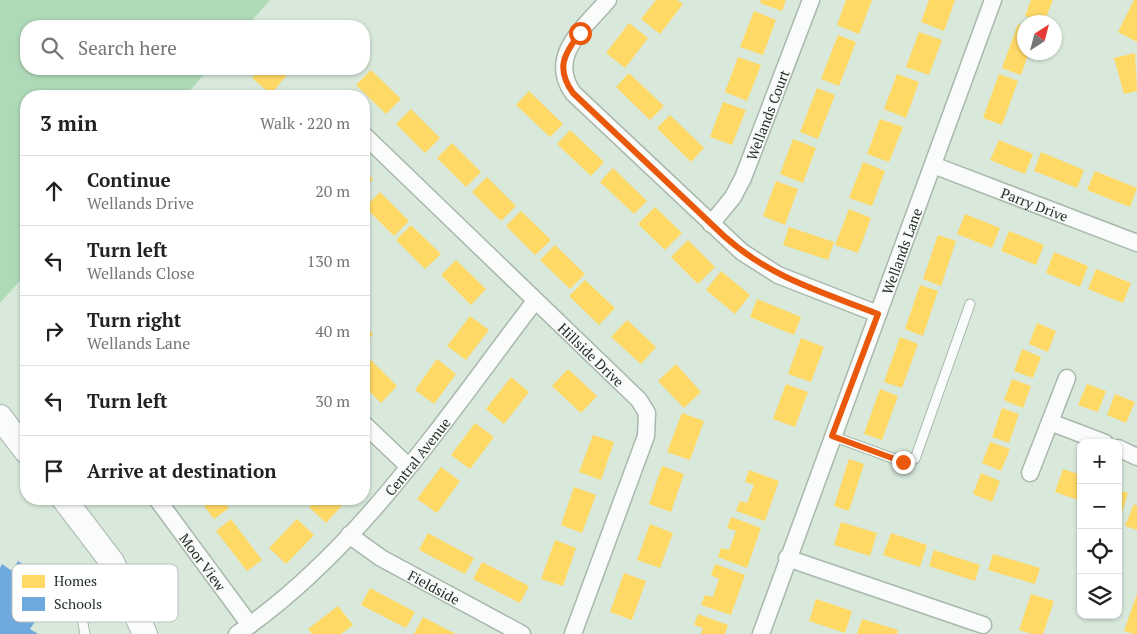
<!DOCTYPE html>
<meta charset="utf-8">
<style>
:root{--surface:#fff;--page:#f2f2f2;--text:#222;--muted:#767676;--line:#e0e0e0}
body{margin:0;font-family:"PT Serif",serif;background:var(--page);color:var(--text)}
.controls{position:absolute;right:15px;bottom:15px;display:grid;overflow:hidden;border-radius:10px;box-shadow:0 1px 4px #0004}
.controls button{width:45px;height:45px;display:grid;place-items:center;padding:0;border:0;border-bottom:1px solid var(--line);background:var(--surface);color:var(--text);font:25px sans-serif}
.compass{position:absolute;left:1017px;top:15px;width:45px;height:45px;border-radius:50%;background:var(--surface);box-shadow:0 1px 4px #0004;rotate:36deg}
.stop{position:absolute;width:15px;height:15px;margin:-11px;border:4px solid #ea580c;border-radius:50%;background:#fff}
.stop.end{background:#ea580c;border-color:#fff;box-shadow:0 1px 5px #0008}
.list{margin:0;padding:0;list-style:none}
h2{display:flex;justify-content:space-between;align-items:center;height:65px;margin:0;padding:0 20px;font-size:21px}
h2 small{font-size:16px;font-weight:400;color:var(--muted)}
.list li{display:grid;grid-template-columns:32px 1fr auto;gap:15px;align-items:center;box-sizing:border-box;height:70px;padding:0 20px;border-top:1px solid var(--line)}
.list b{display:block;font-size:19px;white-space:nowrap}
.list p{margin:0;font-size:16px;white-space:nowrap;color:var(--muted)}
.list em{font-size:16px;font-style:normal;color:var(--muted)}
.icon{flex:none;width:28px;height:28px;fill:none;stroke:currentColor;stroke-width:2;stroke-linecap:round;stroke-linejoin:round}
.map{position:relative;flex:none;width:1137px;height:634px;overflow:hidden}
.search{position:absolute;background:var(--surface);box-shadow:0 1px 4px #0004;left:20px;top:20px;width:350px;height:55px;display:flex;align-items:center;gap:12px;box-sizing:border-box;padding:0 18px;border-radius:20px;color:var(--muted);font-size:19px}
.panel{position:absolute;background:var(--surface);box-shadow:0 1px 4px #0004;left:20px;top:90px;width:350px;height:415px;border-radius:20px}
.map>svg:first-child{display:block}
.green{fill:#aedab8}
.homes{fill:#ffd966}
.schools{fill:#6fa8dc}
.lines{fill:none;stroke-linecap:round;stroke-linejoin:round}
.lane-casing{stroke:#a9b7ac;stroke-width:11}
.street-casing{stroke:#a9b7ac;stroke-width:19}
.secondary-casing{stroke:#a9b7ac;stroke-width:26}
.lane{stroke:#f9fcfa;stroke-width:9}
.street{stroke:#f9fcfa;stroke-width:16}
.secondary{stroke:#f9fcfa;stroke-width:24}
.route{stroke:#ea580c;stroke-width:6}
.labels{text-anchor:middle;dominant-baseline:central;stroke-width:5;stroke-linejoin:round;paint-order:stroke}
.street-label{font-size:14px;fill:#222f25;stroke:#fff}
.key{fill:#fff;stroke:#bdc1be;stroke-width:1}
.key-label{font-size:14px;fill:#222f25}
</style>
<div class="map">
<svg width="1137" height="634" viewBox="0 0 1137 634">
<rect width="100%" height="100%" fill="#d8e9db"/>
<!-- green -->
<polygon class="green" points="0,0 270,0 247,26 26,26 26,69 209,69 185,96 26,96 26,274 0,303"/>
<!-- homes -->
<g class="homes">
<polygon points="656,0 677,0 683,4 660,34 641,19"/>
<polygon points="761,0 786,0 782,11 760,3"/>
<polygon points="846,0 872,0 859,34 837,25"/>
<polygon points="929,0 955,0 944,31 921,22"/>
<polygon points="1031,0 1053,0 1044,22 1025,16"/>
<polygon points="1134,0 1137,0 1137,42 1118,32"/>
<polygon points="754,11 776,20 763,55 740,47"/>
<polygon points="629,23 648,38 625,68 606,53"/>
<polygon points="1018,24 1024,27 1024,52 1029,52 1021,75 1002,68"/>
<polygon points="919,32 942,40 929,75 906,67"/>
<polygon points="838,35 856,42 839,86 821,79"/>
<polygon points="1135,53 1137,91 1124,94 1114,58"/>
<polygon points="738,57 761,65 747,101 725,92"/>
<polygon points="260,69 292,69 271,94 252,78"/>
<polygon points="371,70 401,99 386,114 356,85"/>
<polygon points="629,73 664,106 650,120 616,87"/>
<polygon points="897,74 919,82 906,118 884,109"/>
<polygon points="999,74 1018,81 1002,125 983,118"/>
<polygon points="817,88 835,95 818,139 800,132"/>
<polygon points="529,91 563,124 550,137 516,105"/>
<polygon points="723,102 746,110 732,145 710,137"/>
<polygon points="411,109 440,138 425,153 396,124"/>
<polygon points="670,115 704,148 691,162 657,128"/>
<polygon points="880,119 903,127 889,162 867,154"/>
<polygon points="570,130 604,162 591,176 557,144"/>
<polygon points="793,139 816,148 803,183 780,174"/>
<polygon points="999,140 1033,154 1025,174 990,160"/>
<polygon points="452,143 481,172 466,187 437,158"/>
<polygon points="1041,152 1084,170 1077,188 1034,171"/>
<polygon points="863,162 885,171 872,206 849,198"/>
<polygon points="613,168 647,201 634,214 600,182"/>
<polygon points="364,170 373,179 364,188"/>
<polygon points="1095,171 1137,188 1130,207 1087,190"/>
<polygon points="487,177 516,206 501,221 472,192"/>
<polygon points="776,181 798,189 785,225 763,216"/>
<polygon points="380,192 409,221 394,236 365,207"/>
<polygon points="655,207 682,233 665,250 638,224"/>
<polygon points="849,209 871,218 858,253 835,245"/>
<polygon points="521,211 551,240 535,255 506,226"/>
<polygon points="965,214 1000,228 992,248 957,234"/>
<polygon points="411,225 441,254 425,269 396,240"/>
<polygon points="789,227 834,242 828,260 783,245"/>
<polygon points="1009,231 1044,245 1036,265 1001,251"/>
<polygon points="938,235 956,241 941,286 923,279"/>
<polygon points="688,240 715,267 698,284 671,257"/>
<polygon points="555,245 585,274 570,289 540,260"/>
<polygon points="1054,252 1088,266 1080,287 1046,273"/>
<polygon points="456,260 486,289 471,305 441,275"/>
<polygon points="1096,269 1131,283 1123,303 1088,289"/>
<polygon points="721,271 750,295 735,314 706,290"/>
<polygon points="585,280 615,308 599,325 569,296"/>
<polygon points="920,285 938,291 923,336 905,329"/>
<polygon points="757,299 801,317 794,335 750,317"/>
<polygon points="470,316 489,330 466,360 447,346"/>
<polygon points="627,320 656,347 641,364 611,337"/>
<polygon points="1037,323 1056,331 1048,352 1029,344"/>
<polygon points="364,325 373,334 364,343"/>
<polygon points="900,337 918,344 902,388 884,382"/>
<polygon points="801,338 824,347 811,382 788,374"/>
<polygon points="1022,349 1041,357 1033,378 1014,371"/>
<polygon points="437,359 456,374 434,404 415,390"/>
<polygon points="371,360 397,386 381,403 364,386 364,367"/>
<polygon points="676,364 701,392 684,408 658,381"/>
<polygon points="568,369 597,396 581,413 552,386"/>
<polygon points="511,377 529,392 504,424 486,409"/>
<polygon points="1012,379 1031,386 1023,408 1004,400"/>
<polygon points="786,384 808,392 795,427 773,419"/>
<polygon points="1087,384 1106,391 1098,412 1078,405"/>
<polygon points="880,389 898,396 882,440 864,434"/>
<polygon points="1115,394 1135,402 1126,423 1107,415"/>
<polygon points="1002,408 1019,414 1009,443 992,437"/>
<polygon points="682,413 704,421 690,460 667,452"/>
<polygon points="475,423 494,437 470,469 451,455"/>
<polygon points="593,435 614,442 601,480 579,472"/>
<polygon points="990,442 1010,449 1001,471 982,463"/>
<polygon points="849,459 864,464 849,511 834,506"/>
<polygon points="662,466 684,474 671,512 649,504"/>
<polygon points="441,467 460,481 437,513 417,499"/>
<polygon points="1063,469 1081,475 1081,501 1055,492"/>
<polygon points="749,470 779,481 765,521 736,511 740,501 747,503 754,485 745,482"/>
<polygon points="981,473 1000,481 992,502 973,494"/>
<polygon points="574,487 596,495 582,533 561,525"/>
<polygon points="1118,490 1128,493 1121,516 1118,515"/>
<polygon points="199,499 222,499 229,508 214,519"/>
<polygon points="317,499 348,499 326,523 309,507"/>
<polygon points="1134,504 1137,506 1137,530 1125,526"/>
<polygon points="731,517 761,528 747,568 718,557 721,548 729,550 736,531 727,528"/>
<polygon points="231,519 262,560 247,571 216,531"/>
<polygon points="297,519 314,535 286,564 269,548"/>
<polygon points="841,522 877,533 870,556 834,545"/>
<polygon points="650,524 673,533 660,568 637,560"/>
<polygon points="428,533 474,558 465,574 419,550"/>
<polygon points="891,533 927,545 920,567 883,555"/>
<polygon points="555,540 576,548 563,586 541,579"/>
<polygon points="934,550 980,565 975,581 929,566"/>
<polygon points="993,554 1040,568 1035,584 988,570"/>
<polygon points="482,562 529,586 520,603 473,579"/>
<polygon points="715,564 745,575 731,615 701,605 705,595 713,597 719,579 711,575"/>
<polygon points="624,573 646,581 632,620 610,612"/>
<polygon points="370,588 415,612 406,628 361,605"/>
<polygon points="1031,594 1054,601 1043,634 1032,634 1019,630"/>
<polygon points="1137,594 1137,634 1134,634 1124,631"/>
<polygon points="816,599 852,611 845,633 809,621"/>
<polygon points="338,606 353,625 341,634 312,634 308,629"/>
<polygon points="698,614 728,625 725,634 701,634 703,628 694,625"/>
<polygon points="423,617 456,634 414,634"/>
<polygon points="862,619 898,630 897,634 857,634"/>
</g>
<!-- schools -->
<polygon class="schools" points="18,561 50,582 42,593 51,598 30,629 38,634 0,634 0,568 2,564 12,571"/>
<g class="lines">
<defs>
<g id="lane">
<polyline points="832,436 903,462 915,459 970,304"/>
<path d="M85,634C77,602 88,586 110,564"/>
</g>
<g id="street">
<path d="M608,0C584,28 547,56 573,93L742,252L778,275L878,314"/>
<path id="s1" d="M364,135L639,400L647,413L646,436L573,634"/>
<path id="s2" d="M933,165L1137,243"/>
<path id="s3" d="M711,224L733,197L743,178L811,0"/>
<polyline points="1050,422 1105,443"/>
<polyline points="364,424 408,466"/>
<polyline points="1118,448 1137,457"/>
<polyline points="1030,473 1067,378"/>
<path id="s4" d="M157,499L250,625"/>
<path id="s5" d="M349,535L381,558L522,634"/>
<polyline points="787,558 983,625"/>
<path id="s6" d="M237,634C359,551 446,417 535,301"/>
<path id="s7" d="M761,634L993,0"/>
</g>
<g id="secondary">
<polyline points="0,417 26,451"/>
<polyline points="64,499 112,562 145,634"/>
</g>
</defs>
<!-- lane casing -->
<use href="#lane" class="lane-casing"/>
<!-- street casing -->
<use href="#street" class="street-casing"/>
<!-- secondary casing -->
<use href="#secondary" class="secondary-casing"/>
<!-- lane -->
<use href="#lane" class="lane"/>
<!-- street -->
<use href="#street" class="street"/>
<!-- secondary -->
<use href="#secondary" class="secondary"/>
</g>
<g class="lines">
<!-- route -->
<path class="route" d="M580,33C563,55 556,69 573,93L724,236C769,277 822,292 878,314L832,436L903,462"/>
</g>
<g class="labels">
<!-- street labels -->
<g class="street-label">
<text stroke="none"><textPath href="#s3" startOffset="124">Wellands Court</textPath></text>
<text stroke="none"><textPath href="#s2" startOffset="109">Parry Drive</textPath></text>
<text stroke="none"><textPath href="#s7" startOffset="408">Wellands Lane</textPath></text>
<text stroke="none"><textPath href="#s1" startOffset="316">Hillside Drive</textPath></text>
<text stroke="none"><textPath href="#s6" startOffset="254">Central Avenue</textPath></text>
<text stroke="none"><textPath href="#s4" startOffset="78">Moor View</textPath></text>
<text stroke="none"><textPath href="#s5" startOffset="100">Fieldside</textPath></text>
</g>
</g>
<!-- legend -->
<rect x="12" y="564" width="166" height="58" rx="8" class="key"/>
<rect x="22" y="575" width="23" height="13" fill="#ffd966"/>
<rect x="22" y="597" width="23" height="14" fill="#6fa8dc"/>
<g class="key-label">
<text x="54" y="586">Homes</text>
<text x="54" y="609">Schools</text>
</g>
</svg>
<div class="controls">
<button>+</button>
<button>−</button>
<button><svg class="icon" aria-label="locate" viewBox="0 0 24 24"><circle cx="12" cy="12" r="6"/><path d="M12 2v4M12 18v4M2 12h4M18 12h4"/></svg></button>
<button><svg class="icon" aria-label="layers" viewBox="0 0 24 24"><path d="M12 4l9 5-9 5-9-5zM3 14l9 5 9-5"/></svg></button>
</div>
<svg class="compass" viewBox="-18 -18 36 36"><path d="M0-13l5 13h-10z" fill="#e53935"/><path d="M0 13l5-13h-10z" fill="#767676"/></svg>
<div class="stop" style="left:580px;top:33px"></div>
<div class="stop end" style="left:903px;top:462px"></div>
<div class="search"><svg class="icon" aria-label="search" viewBox="0 0 24 24"><circle cx="10" cy="10" r="6"/><path d="M15 15l6 6"/></svg>Search here</div>
<section class="panel">
<h2>3 min<small>Walk · 220 m</small></h2>
<ul class="list">
<li><svg class="icon" aria-label="ahead" viewBox="0 0 24 24"><path d="M12 20V5M6 11l6-6 6 6"/></svg><div><b>Continue</b><p>Wellands Drive</p></div><em>20 m</em></li>
<li><svg class="icon" aria-label="left" viewBox="0 0 24 24"><path d="M17 20v-9H6M10 6l-5 5 5 5"/></svg><div><b>Turn left</b><p>Wellands Close</p></div><em>130 m</em></li>
<li><svg class="icon" aria-label="right" viewBox="0 0 24 24"><path d="M7 20v-9h11M14 6l5 5-5 5"/></svg><div><b>Turn right</b><p>Wellands Lane</p></div><em>40 m</em></li>
<li><svg class="icon" aria-label="left" viewBox="0 0 24 24"><path d="M17 20v-9H6M10 6l-5 5 5 5"/></svg><div><b>Turn left</b></div><em>30 m</em></li>
<li><svg class="icon" aria-label="arrive" viewBox="0 0 24 24"><path d="M6 21V4h12l-3 4 3 4H6"/></svg><div><b>Arrive at destination</b></div></li>
</ul>
</section>
</div>
